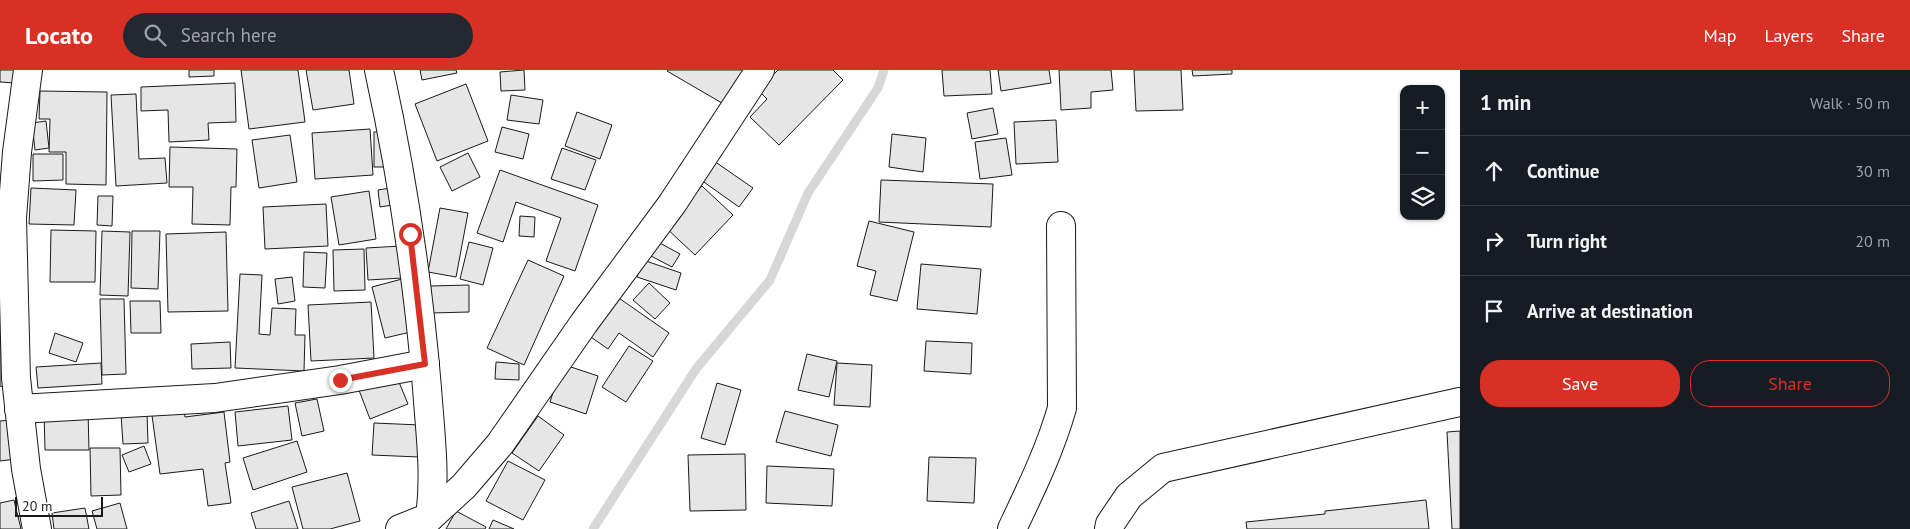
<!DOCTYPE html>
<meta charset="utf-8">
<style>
:root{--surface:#171b24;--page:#242831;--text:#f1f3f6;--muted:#9ea1a6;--line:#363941;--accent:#d93025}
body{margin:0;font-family:"PT Sans",sans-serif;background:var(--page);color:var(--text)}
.controls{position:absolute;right:15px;top:15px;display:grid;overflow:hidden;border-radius:10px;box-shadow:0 1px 4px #0004}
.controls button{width:45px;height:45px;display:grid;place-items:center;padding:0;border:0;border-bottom:1px solid var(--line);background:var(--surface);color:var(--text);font:25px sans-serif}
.scale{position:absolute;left:15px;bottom:12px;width:88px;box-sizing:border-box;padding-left:5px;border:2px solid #1a1a1a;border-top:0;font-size:14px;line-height:18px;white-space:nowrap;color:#1a1a1a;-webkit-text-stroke:4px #fff;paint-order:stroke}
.stop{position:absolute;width:15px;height:15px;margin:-11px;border:4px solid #d93025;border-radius:50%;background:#fff}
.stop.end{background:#d93025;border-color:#fff;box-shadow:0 1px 5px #0008}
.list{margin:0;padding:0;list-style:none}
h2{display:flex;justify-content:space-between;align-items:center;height:65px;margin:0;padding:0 20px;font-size:21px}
h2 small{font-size:16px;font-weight:400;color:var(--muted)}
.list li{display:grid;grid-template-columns:32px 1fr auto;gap:15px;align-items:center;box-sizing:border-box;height:70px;padding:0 20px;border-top:1px solid var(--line)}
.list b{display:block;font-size:19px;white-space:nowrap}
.list em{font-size:16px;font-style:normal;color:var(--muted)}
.actions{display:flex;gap:10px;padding:15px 20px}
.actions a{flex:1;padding:11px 0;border:1px solid var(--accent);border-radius:20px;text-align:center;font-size:18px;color:var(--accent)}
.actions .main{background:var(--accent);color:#fff}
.icon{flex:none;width:28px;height:28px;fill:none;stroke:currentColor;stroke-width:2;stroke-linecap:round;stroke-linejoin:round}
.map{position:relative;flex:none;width:1460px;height:459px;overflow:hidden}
header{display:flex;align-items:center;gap:30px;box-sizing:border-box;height:70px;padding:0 25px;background:var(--accent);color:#fff}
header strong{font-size:24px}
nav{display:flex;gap:28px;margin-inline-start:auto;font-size:18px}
.search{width:350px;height:45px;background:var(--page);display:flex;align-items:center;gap:12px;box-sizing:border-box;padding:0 18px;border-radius:28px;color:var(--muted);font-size:19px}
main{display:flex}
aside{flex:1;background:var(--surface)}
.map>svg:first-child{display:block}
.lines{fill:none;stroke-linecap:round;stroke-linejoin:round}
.stream{stroke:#d7d7d7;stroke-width:9}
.building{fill:#e6e6e6;stroke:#1a1a1a}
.minor-casing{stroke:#1a1a1a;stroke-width:30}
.minor{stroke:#fff;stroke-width:28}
.route{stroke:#d93025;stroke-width:6}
</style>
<header>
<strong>Locato</strong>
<div class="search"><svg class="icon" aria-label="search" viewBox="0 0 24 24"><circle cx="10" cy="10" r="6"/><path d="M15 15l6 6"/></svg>Search here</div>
<nav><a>Map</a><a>Layers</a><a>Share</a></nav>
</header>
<main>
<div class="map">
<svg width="1460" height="459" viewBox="0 0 1460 459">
<rect width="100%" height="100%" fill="#fff"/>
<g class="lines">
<!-- stream -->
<polyline class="stream" points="593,459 696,299 770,210 808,123 878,18 884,0"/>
</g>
<!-- building -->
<g class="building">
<polygon points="0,0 16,0 15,13 0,12"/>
<polygon points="189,0 214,0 214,6 189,7"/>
<polygon points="241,0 298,0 305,52 249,59"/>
<polygon points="306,0 349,0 354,34 313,40"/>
<polygon points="420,0 456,0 457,3 422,10"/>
<polygon points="524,0 525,20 501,21 500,2"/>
<polygon points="668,0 747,0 727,36 667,1"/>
<polygon points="778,0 833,0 843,10 779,75 750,47 767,29 758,20"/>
<polygon points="942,0 990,0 992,24 944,26"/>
<polygon points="998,0 1049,0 1051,13 1001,21"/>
<polygon points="1059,0 1111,0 1113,20 1091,22 1091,38 1061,40"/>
<polygon points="1134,0 1181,0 1183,40 1136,41"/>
<polygon points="1192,0 1232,0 1232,4 1193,6"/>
<polygon points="235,13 236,52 208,53 209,70 169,72 168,40 141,41 141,17"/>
<polygon points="466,14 488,71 437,91 415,34"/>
<polygon points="40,21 107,22 106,115 66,114 66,82 49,82 50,49 39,49"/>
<polygon points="136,24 139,89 165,88 167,113 116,116 111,25"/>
<polygon points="511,25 543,30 539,54 507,50"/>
<polygon points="993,38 998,64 972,69 967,43"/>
<polygon points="577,42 612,55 600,89 565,76"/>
<polygon points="1056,50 1058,92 1016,94 1014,52"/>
<polygon points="46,51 49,78 35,80 32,53"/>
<polygon points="502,57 529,64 523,89 495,82"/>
<polygon points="370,59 373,105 315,109 312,63"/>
<rect x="374" y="62" width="13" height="35"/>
<polygon points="892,64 926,68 923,102 889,97"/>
<polygon points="290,65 297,112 259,118 252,70"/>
<polygon points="1006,68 1012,105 980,109 975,72"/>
<polygon points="170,77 237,79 236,117 231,117 230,155 192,154 193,117 169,117"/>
<polygon points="562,78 596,90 585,120 551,109"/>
<polygon points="468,83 480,107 452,121 440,97"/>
<polygon points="33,84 63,84 63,110 33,111"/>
<polygon points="714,91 753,118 739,137 701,110"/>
<polygon points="500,100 598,135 575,201 546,191 561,148 516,132 503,172 477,163"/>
<polygon points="881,110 993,114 991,157 879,152"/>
<polygon points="702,116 733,145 695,185 664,156"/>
<polygon points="397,117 399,134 380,137 378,120"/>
<polygon points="31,118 76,120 74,155 29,154"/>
<polygon points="369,121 376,169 339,175 331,127"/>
<polygon points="98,126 113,126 112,156 97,155"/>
<polygon points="326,134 328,176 265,179 263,137"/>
<polygon points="440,138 468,143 456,207 428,202"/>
<polygon points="520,146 535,147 534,167 519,166"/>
<polygon points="869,151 914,162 897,231 870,225 876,201 857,196"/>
<polygon points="51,160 96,161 95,212 50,212"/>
<polygon points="102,161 130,162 128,226 100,225"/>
<polygon points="132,161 160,161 158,219 131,218"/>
<polygon points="226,162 228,241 168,242 166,164"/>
<polygon points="469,172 493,178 483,215 460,209"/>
<polygon points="658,172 680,184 672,197 651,186"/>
<polygon points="401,176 402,208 368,210 366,178"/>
<polygon points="364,179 365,220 334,221 333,180"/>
<polygon points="304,182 327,183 325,218 303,217"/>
<polygon points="528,190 564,206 524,295 487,278"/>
<polygon points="643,190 681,203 676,220 637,207"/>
<polygon points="921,194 981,199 977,244 917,239"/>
<polygon points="240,204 262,205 259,264 270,265 272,238 296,239 295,265 305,265 304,301 235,298"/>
<polygon points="292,207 295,231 278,234 275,209"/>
<polygon points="402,209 415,261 385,268 372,217"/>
<polygon points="649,213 670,233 655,249 633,230"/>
<polygon points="469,215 469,242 431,243 430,216"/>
<polygon points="616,226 669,263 653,287 619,263 608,279 588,265"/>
<polygon points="100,229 124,229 126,304 102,305"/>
<polygon points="130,231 160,231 161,263 131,263"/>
<polygon points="371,232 374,288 311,291 308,235"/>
<polygon points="0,259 8,260 3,317 0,316"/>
<polygon points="55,263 83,273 76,292 49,283"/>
<polygon points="926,271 972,273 971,304 924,301"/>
<polygon points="230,272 231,298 192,299 191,274"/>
<polygon points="629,276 653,291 626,332 602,317"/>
<polygon points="807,284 837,291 829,327 798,320"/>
<polygon points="496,292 519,294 519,310 495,309"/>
<polygon points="101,293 102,314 38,318 36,297"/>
<polygon points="837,293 872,295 870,337 834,335"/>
<polygon points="562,294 598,306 586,344 550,332"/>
<polygon points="394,300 408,334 370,349 357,315"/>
<polygon points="717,313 741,320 725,375 701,368"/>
<polygon points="317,329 324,361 302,366 295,333"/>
<polygon points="183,333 185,347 224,342 230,392 225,393 231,433 208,436 203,399 160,404 151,338"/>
<polygon points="288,336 292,370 238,376 235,342"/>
<polygon points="88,340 89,380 45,380 44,341"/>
<polygon points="785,341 838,355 831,386 776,372"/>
<polygon points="147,342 148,373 123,374 121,344"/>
<polygon points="538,346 564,365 539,401 512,383"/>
<polygon points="20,349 24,388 0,391 0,351"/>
<polygon points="374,353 420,355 419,387 372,385"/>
<polygon points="1460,361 1460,459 1452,459 1447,362"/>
<polygon points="297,371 307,402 253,420 243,388"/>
<polygon points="144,376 151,394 129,402 122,385"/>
<polygon points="90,378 120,378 121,425 91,426"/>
<polygon points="745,384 746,440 690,441 688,385"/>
<polygon points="929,387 976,388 974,433 927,431"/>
<polygon points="508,391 545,410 523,450 486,431"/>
<polygon points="767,396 834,399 832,436 766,433"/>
<polygon points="347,403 360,451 330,459 303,459 292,417"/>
<polygon points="14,430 21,459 0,459 0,433"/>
<polygon points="1426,430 1429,459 1247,459 1246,452 1325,444 1325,441"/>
<polygon points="289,431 298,459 256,459 251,443"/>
<polygon points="120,433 127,459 97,459 92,441"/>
<polygon points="85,438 89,459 54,459 52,443"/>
<polygon points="456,441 486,457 485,459 446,459"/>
<polygon points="493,450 514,459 489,459"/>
</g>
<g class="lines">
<defs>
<g id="minor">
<polyline points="28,0 17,82 12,148 16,308 26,399 37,459"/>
<path d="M379,0C402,105 418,211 427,318C430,362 436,404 430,447"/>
<polyline points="19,339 215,328 340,310 425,294"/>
<polyline points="400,459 430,447 464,416 500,374 584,253 672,134 760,0"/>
<path d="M1012,459C1031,419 1050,380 1062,338L1061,156"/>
<polyline points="1109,459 1110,454 1129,426 1163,398 1460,332"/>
</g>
</defs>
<!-- minor casing -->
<use href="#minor" class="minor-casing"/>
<!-- minor -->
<use href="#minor" class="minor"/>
</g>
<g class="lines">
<!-- route -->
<polyline class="route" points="340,310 425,294 410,164"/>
</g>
</svg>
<div class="controls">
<button>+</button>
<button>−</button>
<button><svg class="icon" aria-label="layers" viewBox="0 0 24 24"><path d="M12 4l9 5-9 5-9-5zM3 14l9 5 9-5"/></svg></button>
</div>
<div class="scale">20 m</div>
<div class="stop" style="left:410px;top:164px"></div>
<div class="stop end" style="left:340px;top:310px"></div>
</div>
<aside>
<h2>1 min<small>Walk · 50 m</small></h2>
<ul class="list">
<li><svg class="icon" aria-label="ahead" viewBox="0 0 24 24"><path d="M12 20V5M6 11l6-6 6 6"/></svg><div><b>Continue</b></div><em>30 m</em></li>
<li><svg class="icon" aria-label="right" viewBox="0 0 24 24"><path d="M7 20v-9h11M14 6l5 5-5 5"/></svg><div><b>Turn right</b></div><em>20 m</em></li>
<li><svg class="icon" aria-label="arrive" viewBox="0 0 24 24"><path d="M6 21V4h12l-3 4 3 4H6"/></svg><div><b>Arrive at destination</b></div></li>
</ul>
<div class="actions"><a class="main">Save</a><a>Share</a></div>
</aside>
</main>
